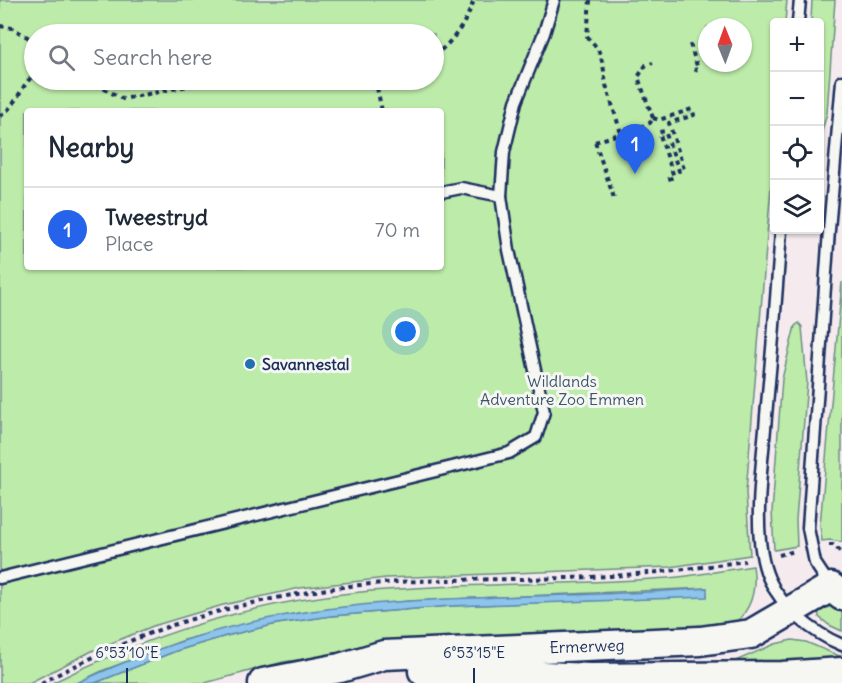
<!DOCTYPE html>
<meta charset="utf-8">
<style>
:root{--surface:#fff;--page:#f6f6f7;--text:#1f2937;--muted:#747a83;--line:#e0e1e3;--accent:#2563eb}
body{margin:0;font-family:Delius,sans-serif;background:var(--page);color:var(--text)}
.controls{position:absolute;right:18px;top:18px;display:grid;overflow:hidden;border-radius:6px;box-shadow:0 2px 4px #0004}
.controls button{width:54px;height:54px;display:grid;place-items:center;padding:0;border:0;border-bottom:2px solid var(--line);background:var(--surface);color:var(--text);font:30px sans-serif}
.compass{position:absolute;left:698px;top:18px;width:54px;height:54px;border-radius:50%;background:var(--surface);box-shadow:0 2px 4px #0004;rotate:359deg}
.you{position:absolute;left:406px;top:332px;width:21px;height:21px;margin:-15px;border:4px solid #fff;border-radius:50%;background:#1a73e8;box-shadow:0 0 0 9px #1a73e833}
.badge{display:grid;place-items:center;width:39px;height:39px;border-radius:50%;background:var(--accent);color:#fff;font-size:20px;font-weight:700}
.pin{position:absolute;translate:-50% -50px;filter:drop-shadow(0 2px 3px #0008)}
.pin::after{content:'';position:absolute;top:32px;width:21px;height:18px;background:inherit;clip-path:polygon(0 0,100% 0,50% 100%)}
.list{margin:0;padding:0;list-style:none}
h2{display:flex;justify-content:space-between;align-items:center;height:78px;margin:0;padding:0 24px;font-size:26px}
h2 small{font-size:20px;font-weight:400;color:var(--muted)}
.list li{display:grid;grid-template-columns:39px 1fr auto;gap:18px;align-items:center;box-sizing:border-box;height:84px;padding:0 24px;border-top:2px solid var(--line)}
.list b{display:block;font-size:22px;white-space:nowrap}
.list p{margin:0;font-size:20px;white-space:nowrap;color:var(--muted)}
.list em{font-size:20px;font-style:normal;color:var(--muted)}
.icon{flex:none;width:33px;height:33px;fill:none;stroke:currentColor;stroke-width:2;stroke-linecap:round;stroke-linejoin:round}
.map{position:relative;flex:none;width:842px;height:683px;overflow:hidden}
.search{position:absolute;background:var(--surface);box-shadow:0 2px 4px #0004;left:24px;top:24px;width:420px;height:66px;display:flex;align-items:center;gap:15px;box-sizing:border-box;padding:0 21px;border-radius:33px;color:var(--muted);font-size:22px}
.panel{position:absolute;background:var(--surface);box-shadow:0 2px 4px #0004;left:24px;top:108px;width:420px;height:162px;border-radius:6px}
.map>svg:first-child{display:block}
.green{fill:#bdeba9;stroke:#6c8d84;stroke-width:1.5;fill-rule:evenodd}
.water{fill:#8dc4eb;stroke:#5f88b3;stroke-width:1.5}
.lines{fill:none;stroke-linecap:round;stroke-linejoin:round}
.lane-casing{stroke:#1b2f5e;stroke-width:15}
.secondary-casing{stroke:#1b2f5e;stroke-width:33}
.path{stroke:#1b2f5e;stroke-width:4;stroke-dasharray:4.5 4.5;stroke-linecap:butt}
.lane{stroke:#f6f6f2;stroke-width:10}
.secondary{stroke:#f6f6f2;stroke-width:28}
.path-bridge{stroke:#1b2f5e;stroke-width:4;stroke-dasharray:4.5 4.5;stroke-linecap:butt}
.ticks{fill:none;stroke:#1b2f5e;stroke-width:2}
.poi-dot{fill:#1f6fb2;stroke:#f6f6f2;stroke-width:2}
.labels{text-anchor:middle;dominant-baseline:central;stroke-width:6;stroke-linejoin:round;paint-order:stroke}
.poi-label{font-size:16px;font-weight:bold;fill:#1b2f5e;stroke:#f6f6f2;text-anchor:start}
.park-label{font-size:16px;fill:#3b556d;stroke:#f6f6f2}
.street-label{font-size:16px;fill:#1b2f5e;stroke:#f6f6f2}
.ticks-label{font-size:15px;text-anchor:middle;fill:#1b2f5e;stroke:#f6f6f2;stroke-width:6;stroke-linejoin:round;paint-order:stroke}
</style>
<div class="map">
<svg width="842" height="683" viewBox="0 0 842 683">
<rect width="100%" height="100%" fill="#f5ebee"/>
<filter id="ink" filterUnits="userSpaceOnUse"><feTurbulence type="fractalNoise" baseFrequency=".0167" numOctaves="2"/><feDisplacementMap in="SourceGraphic" scale="12" xChannelSelector="R" yChannelSelector="G"/><feConvolveMatrix kernelMatrix="1 2 1 2 8 2 1 2 1" color-interpolation-filters="sRGB"/></filter>
<g filter="url(#ink)">
<!-- green -->
<g class="green">
<path d="M0,0H787L785,22H774V150L746,492L750,555L670,567L386,578L300,588L223,605L153,626L92,651L29,683H0ZM707,27H743V63H707ZM34,34H434V80H34ZM27,111H441V267H27Z"/>
<polygon points="812,0 835,0 827,113 820,138 820,22 811,22"/>
<polygon points="842,282 842,542 830,540 822,541 820,525"/>
<polygon points="799,323 802,327 807,382 796,520 797,546 774,550 772,512 782,379 795,326"/>
<path d="M753,566C757,590 751,612 730,627L381,648L283,662L205,683H95L176,651L226,636L277,624L331,616L451,606L707,596L706,588L409,601L298,613L187,639L104,670L77,683H52C146,636 246,604 351,593C456,582 562,586 668,578C696,576 725,570 753,566Z"/>
<polygon points="828,604 842,610 842,631 829,625 819,617 818,609"/>
<polygon points="792,640 806,642 842,657 842,666 719,668 775,644"/>
</g>
<!-- water -->
<path class="water" d="M707,588V597L451,606L331,616L277,624L226,636L176,651L95,683H77C138,655 200,632 266,619C411,590 560,601 707,588Z"/>
<g class="lines">
<defs>
<g id="lane">
<polyline points="798,22 800,0"/>
<polyline points="501,196 504,152 516,102 544,33 554,0"/>
<path d="M781,230C777,292 772,354 766,416C763,462 750,536 769,579C782,608 813,633 842,645"/>
<polyline points="0,578 509,453 536,437 544,412 509,250 501,196 461,188 441,192"/>
<polyline points="831,587 815,563 808,528 829,230 842,81"/>
</g>
<g id="secondary">
<polyline points="423,671 590,678 782,676 842,672"/>
<polyline points="263,683 340,668 384,655 700,641 751,634 831,587 842,596"/>
</g>
</defs>
<!-- lane casing -->
<use href="#lane" class="lane-casing"/>
<!-- secondary casing -->
<use href="#secondary" class="secondary-casing"/>
<!-- path -->
<g class="path">
<polyline points="590,0 587,36 598,49 603,64 606,85 625,146"/>
<polyline points="0,26 12,28 34,41"/>
<polyline points="690,44 698,69 694,70"/>
<path d="M434,56C454,40 465,25 474,0"/>
<polyline points="88,80 123,99 218,80"/>
<polyline points="377,88 382,111"/>
<path d="M0,116C17,106 20,86 34,75"/>
<polyline points="653,118 659,120 692,109 694,115 669,123 684,169 679,171 665,131 659,132 674,177 666,180"/>
<polyline points="653,118 638,77 646,65 653,63"/>
<polyline points="640,127 650,123 653,118"/>
<polyline points="595,142 614,198 617,197"/>
<polyline points="829,545 833,545 842,553"/>
<polyline points="779,555 795,551"/>
<path d="M41,683C76,665 111,648 148,634C200,614 260,600 315,591C417,574 521,583 624,575C664,572 705,567 745,561"/>
</g>
<!-- lane -->
<use href="#lane" class="lane"/>
<!-- secondary -->
<use href="#secondary" class="secondary"/>
<!-- path-bridge -->
<polyline class="path-bridge" points="595,142 640,127"/>
</g>
</g>
<!-- ticks -->
<path class="ticks" d="M127,668V683M474,668V683"/>
<!-- markers -->
<circle class="poi-dot" cx="250" cy="364" r="6"/>
<g class="labels">
<!-- poi labels -->
<g class="poi-label">
<text x="262" y="364">Savannestal</text>
</g>
<!-- park labels -->
<g class="park-label">
<text x="562" y="381">Wildlands<tspan x="562" dy="18">Adventure Zoo Emmen</tspan></text>
</g>
<!-- street labels -->
<g class="street-label">
<text transform="translate(587 646) rotate(-2)">Ermerweg</text>
</g>
</g>
<g class="ticks-label">
<text x="127" y="658">6°53'10"E</text>
<text x="474" y="658">6°53'15"E</text>
</g>
</svg>
<div class="controls">
<button>+</button>
<button>−</button>
<button><svg class="icon" aria-label="locate" viewBox="0 0 24 24"><circle cx="12" cy="12" r="6"/><path d="M12 2v4M12 18v4M2 12h4M18 12h4"/></svg></button>
<button><svg class="icon" aria-label="layers" viewBox="0 0 24 24"><path d="M12 4l9 5-9 5-9-5zM3 14l9 5 9-5"/></svg></button>
</div>
<svg class="compass" viewBox="-18 -18 36 36"><path d="M0-13l5 13h-10z" fill="#e53935"/><path d="M0 13l5-13h-10z" fill="#747a83"/></svg>
<div class="you"></div>
<div class="pin badge" style="left:635px;top:174px">1</div>
<div class="search"><svg class="icon" aria-label="search" viewBox="0 0 24 24"><circle cx="10" cy="10" r="6"/><path d="M15 15l6 6"/></svg>Search here</div>
<section class="panel">
<h2>Nearby<small></small></h2>
<ul class="list">
<li><span class="badge">1</span><div><b>Tweestryd</b><p>Place</p></div><em>70 m</em></li>
</ul>
</section>
</div>
